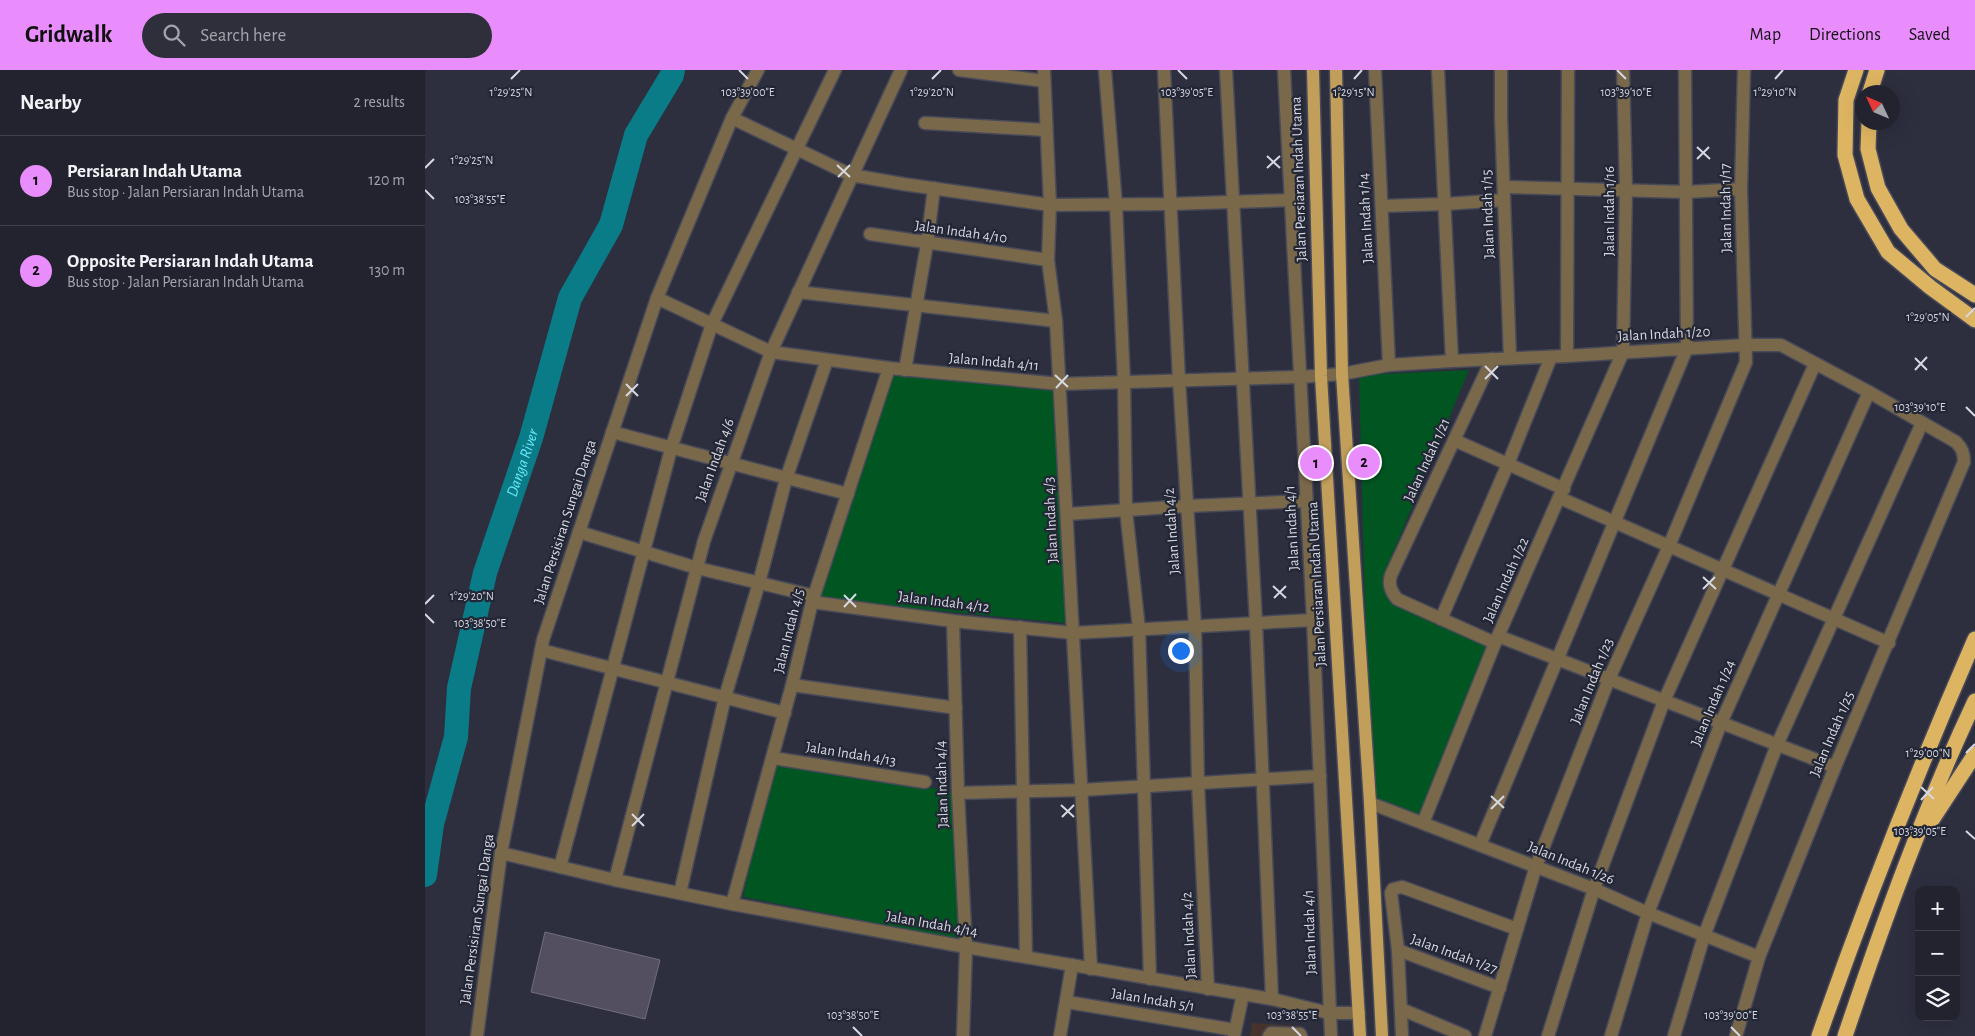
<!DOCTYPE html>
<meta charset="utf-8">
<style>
:root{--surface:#22232f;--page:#2e2f3b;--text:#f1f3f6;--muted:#a2a4aa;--line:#3f404b;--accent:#ea8dfc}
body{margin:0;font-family:"Alegreya Sans",sans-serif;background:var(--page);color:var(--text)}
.controls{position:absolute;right:15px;bottom:15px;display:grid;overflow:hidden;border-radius:10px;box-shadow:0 5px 20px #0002}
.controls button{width:45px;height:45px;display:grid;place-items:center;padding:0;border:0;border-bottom:1px solid var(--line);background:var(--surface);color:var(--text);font:25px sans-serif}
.compass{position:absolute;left:1430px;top:15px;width:45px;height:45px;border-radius:50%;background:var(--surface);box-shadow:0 5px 20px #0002;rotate:314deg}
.you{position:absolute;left:755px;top:580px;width:18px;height:18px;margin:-12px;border:4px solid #fff;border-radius:50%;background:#1a73e8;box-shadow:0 0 0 8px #1a73e833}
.badge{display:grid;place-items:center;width:32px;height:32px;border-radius:50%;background:var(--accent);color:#111;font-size:16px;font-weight:700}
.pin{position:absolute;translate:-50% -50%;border:2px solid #fff;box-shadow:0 1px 5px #0006}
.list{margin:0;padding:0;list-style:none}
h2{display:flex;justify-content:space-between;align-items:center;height:65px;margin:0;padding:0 20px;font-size:21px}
h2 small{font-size:16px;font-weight:400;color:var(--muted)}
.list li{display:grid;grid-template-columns:32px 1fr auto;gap:15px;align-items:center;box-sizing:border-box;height:90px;padding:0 20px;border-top:1px solid var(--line)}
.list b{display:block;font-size:19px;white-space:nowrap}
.list p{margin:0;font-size:16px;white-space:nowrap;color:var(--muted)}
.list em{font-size:16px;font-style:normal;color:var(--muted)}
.icon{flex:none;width:28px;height:28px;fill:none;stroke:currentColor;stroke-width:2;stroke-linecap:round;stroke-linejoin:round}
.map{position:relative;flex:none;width:1550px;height:966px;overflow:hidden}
header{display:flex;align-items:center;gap:30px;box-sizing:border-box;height:70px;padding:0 25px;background:var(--accent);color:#111}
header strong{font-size:24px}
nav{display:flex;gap:28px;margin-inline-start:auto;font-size:18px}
.search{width:350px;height:45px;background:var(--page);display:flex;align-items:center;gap:12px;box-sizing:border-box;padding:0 18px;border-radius:28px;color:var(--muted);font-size:19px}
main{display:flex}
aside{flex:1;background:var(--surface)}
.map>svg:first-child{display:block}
.commercial{fill:#46332c}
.green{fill:#005521}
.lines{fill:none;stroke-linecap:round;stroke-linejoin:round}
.river{stroke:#097c88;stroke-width:24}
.building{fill:#544f60;stroke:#716d7f}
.minor-casing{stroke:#484a59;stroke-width:15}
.major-casing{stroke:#484a59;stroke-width:15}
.highway-casing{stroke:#484a59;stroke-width:18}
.minor{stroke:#796849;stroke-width:12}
.major{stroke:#c19f5b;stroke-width:12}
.highway{stroke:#ddb461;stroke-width:15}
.ticks{fill:none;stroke:#d6d8e2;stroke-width:2}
.labels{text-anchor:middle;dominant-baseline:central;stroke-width:4.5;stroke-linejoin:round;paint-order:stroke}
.street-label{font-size:15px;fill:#d6d8e2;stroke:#232635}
.water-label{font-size:16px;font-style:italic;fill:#67e7f6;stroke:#232635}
.ticks-label{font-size:12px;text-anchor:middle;fill:#d6d8e2;stroke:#232635;stroke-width:4.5;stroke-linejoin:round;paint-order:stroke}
</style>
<header>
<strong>Gridwalk</strong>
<div class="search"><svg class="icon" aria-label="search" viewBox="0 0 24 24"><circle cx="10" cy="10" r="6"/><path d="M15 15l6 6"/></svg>Search here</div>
<nav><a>Map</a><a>Directions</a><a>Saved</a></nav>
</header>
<main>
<aside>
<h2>Nearby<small>2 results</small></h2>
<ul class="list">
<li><span class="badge">1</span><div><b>Persiaran Indah Utama</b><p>Bus stop · Jalan Persiaran Indah Utama</p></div><em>120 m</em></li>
<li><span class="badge">2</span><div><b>Opposite Persiaran Indah Utama</b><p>Bus stop · Jalan Persiaran Indah Utama</p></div><em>130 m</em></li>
</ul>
</aside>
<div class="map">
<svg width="1550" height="966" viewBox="0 0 1550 966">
<rect width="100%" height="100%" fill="#2d2f3f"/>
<!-- commercial -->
<polygon class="commercial" points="827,953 878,956 884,966 825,966"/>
<!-- green -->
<g class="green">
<polygon points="1044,300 960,502 959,517 968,533 1064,576 994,748 948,731 939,505 934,305"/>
<polygon points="469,303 631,318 640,553 393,529 423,424"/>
<polygon points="348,688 533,723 532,869 318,827"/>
</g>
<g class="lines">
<!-- river -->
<path class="river" id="s1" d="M0,805L7,754L31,667L34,618L60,503L106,368L145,228L186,155L211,65L247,5L248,0"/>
</g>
<!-- building -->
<polygon class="building" points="120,862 235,890 220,949 106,922"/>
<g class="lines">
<defs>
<g id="minor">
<polyline points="534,0 619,11"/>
<polyline points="619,0 625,135 623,190 631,251 666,899"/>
<polyline points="680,0 691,135 699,312 701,440 714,559 725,909"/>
<polyline points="739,0 754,310 770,556 773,713 783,919"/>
<polyline points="801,0 831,553 847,929"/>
<polyline points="859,0 888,550 906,966"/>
<polyline points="950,0 964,295"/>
<polyline points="1013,0 1027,291"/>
<polyline points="1076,0 1076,48 1085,288"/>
<polyline points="307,48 426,105 478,114 625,135 745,134 866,130"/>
<polyline points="500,53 621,60"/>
<polyline points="1079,117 1261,122 1316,119"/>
<polyline points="957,136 1020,134 1079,130"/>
<polyline points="445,164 623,190"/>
<polyline points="373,222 631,251"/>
<path d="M232,228L346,282L464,298L635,314L874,307L917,304L964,295L1027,291L1142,286L1321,275H1356L1444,322L1531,372C1537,378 1539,383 1539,392L1410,697L1334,887L1311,966"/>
<polyline points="1142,286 1143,0"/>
<path d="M1067,289L966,505C963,515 966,521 972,529L1070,573"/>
<polyline points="480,300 502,174 509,118"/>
<polyline points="187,362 423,424"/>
<polyline points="1029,370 1139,419"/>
<polyline points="1135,428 1464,573"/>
<polyline points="642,444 762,436 881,431"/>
<polyline points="154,462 272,498 389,526"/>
<polyline points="387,532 528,551 648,563 888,550"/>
<polyline points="1016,549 1083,394 1126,287"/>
<polyline points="528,551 533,723 541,877 538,966"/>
<polyline points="595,557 601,887"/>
<polyline points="1073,566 1410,697"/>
<polyline points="116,580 360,643"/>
<polyline points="367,615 531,638"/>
<polyline points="348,688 500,712"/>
<polyline points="533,723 656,720 895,706"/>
<polyline points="945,733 1169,819 1223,843 1334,887"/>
<polyline points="998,753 1070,573 1198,282 1201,120 1198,0"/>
<polyline points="1055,775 1262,278 1260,0"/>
<polyline points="76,783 190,810 307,834 541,877 847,929 904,943 934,943"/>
<polyline points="135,797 246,379 287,254 410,0"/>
<polyline points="190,810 279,471 346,282 476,0"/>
<polyline points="255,823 300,627 334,513 361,409 402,290"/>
<polyline points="307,834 367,615 387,532 464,298"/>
<polyline points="973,880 1075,918"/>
<polyline points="642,932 810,960"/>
<polyline points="976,939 1040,966"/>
<polyline points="52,966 76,783 118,570 232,228 307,48 333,0"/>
<polyline points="635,966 647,895"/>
<polyline points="809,966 818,924"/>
<polyline points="844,966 846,963 875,964 876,966"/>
<polyline points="977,966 973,880 966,823 968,819 977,817 1092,859"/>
<polyline points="1060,966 1111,796 1184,609 1244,476 1321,292 1316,119 1319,0"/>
<polyline points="1123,966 1169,819 1239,631 1390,294"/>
<polyline points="1186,966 1223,843 1296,653 1444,322"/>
<polyline points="1249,966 1279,866 1352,675 1497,353"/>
</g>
<g id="major">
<polyline points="888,0 896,306 935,966"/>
<polyline points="911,0 917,304 945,733 957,966"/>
</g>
<g id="highway">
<polyline points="1431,0 1421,30 1420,85 1432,129 1463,182 1505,217 1550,250"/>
<polyline points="1445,22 1452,0"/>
<polyline points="1444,52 1443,79 1453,118 1476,159 1510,199 1550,225"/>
<polyline points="1503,756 1550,684"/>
<path d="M1394,966C1441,831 1493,700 1550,569"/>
<path d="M1420,966C1458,853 1499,739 1550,631"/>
</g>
</defs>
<!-- minor casing -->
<use href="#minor" class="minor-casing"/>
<!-- major casing -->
<use href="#major" class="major-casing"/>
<!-- highway casing -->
<use href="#highway" class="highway-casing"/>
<!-- minor -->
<use href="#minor" class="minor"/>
<!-- major -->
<use href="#major" class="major"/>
<!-- highway -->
<use href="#highway" class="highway"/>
</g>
<!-- ticks -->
<path class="ticks" d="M314,0L323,9M753,0L762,9M1192,0L1201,9M86,9L95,0M507,9L516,0M929,9L937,0M1350,9L1358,0M1272,77L1285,89M842,86L855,98M1272,89L1284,77M412,95L425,107M0,98L9,89M842,98L855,86M413,107L425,95M0,120L9,129M1541,247L1550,238M1490,288L1502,300M1060,296L1073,309M1490,300L1502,287M630,305L643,317M1060,309L1073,296M201,314L213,326M631,318L643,305M201,326L213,314M1541,337L1550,346M1278,507L1291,519M848,516L861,528M1278,519L1290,507M419,525L431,537M849,528L861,516M0,534L9,525M419,537L431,524M0,544L9,553M1541,683L1550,674M1496,717L1509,729M1066,726L1079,738M1496,730L1508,717M636,735L649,747M1066,739L1079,726M207,744L219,756M637,747L649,735M207,756L219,744M1541,761L1550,769M428,957L437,966M867,957L876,966M1306,957L1315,966"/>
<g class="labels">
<!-- street labels -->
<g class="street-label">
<text transform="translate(874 109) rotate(-92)">Jalan Persiaran Indah Utama</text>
<text transform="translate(1301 138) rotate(-91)">Jalan Indah 1/17</text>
<text transform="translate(1184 141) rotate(-90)">Jalan Indah 1/16</text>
<text transform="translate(1063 144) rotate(-92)">Jalan Indah 1/15</text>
<text transform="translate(941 148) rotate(-93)">Jalan Indah 1/14</text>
<text transform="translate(536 162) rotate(8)">Jalan Indah 4/10</text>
<text transform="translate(1239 264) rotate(-3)">Jalan Indah 1/20</text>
<text transform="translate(569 292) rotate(5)">Jalan Indah 4/11</text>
<text transform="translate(290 390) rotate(-70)">Jalan Indah 4/6</text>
<text transform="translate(1002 390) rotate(-65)">Jalan Indah 1/21</text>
<text transform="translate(626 450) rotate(-93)">Jalan Indah 4/3</text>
<text transform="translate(140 452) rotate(-72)">Jalan Persisiran Sungai Danga</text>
<text transform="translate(867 458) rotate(-93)">Jalan Indah 4/1</text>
<text transform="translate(747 461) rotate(-94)">Jalan Indah 4/2</text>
<text transform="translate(1081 510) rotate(-66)">Jalan Indah 1/22</text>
<text transform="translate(892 514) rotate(-93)">Jalan Persiaran Indah Utama</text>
<text transform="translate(519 532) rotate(7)">Jalan Indah 4/12</text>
<text transform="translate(364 561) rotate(-76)">Jalan Indah 4/5</text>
<text transform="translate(1167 611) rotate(-68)">Jalan Indah 1/23</text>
<text transform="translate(1288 633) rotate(-67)">Jalan Indah 1/24</text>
<text transform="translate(1407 664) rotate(-67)">Jalan Indah 1/25</text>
<text transform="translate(426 684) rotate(9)">Jalan Indah 4/13</text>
<text transform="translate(517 714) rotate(-92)">Jalan Indah 4/4</text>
<text transform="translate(1146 793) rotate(22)">Jalan Indah 1/26</text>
<text transform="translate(52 849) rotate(-82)">Jalan Persisiran Sungai Danga</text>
<text transform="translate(507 854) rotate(10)">Jalan Indah 4/14</text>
<text transform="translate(885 862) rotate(-92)">Jalan Indah 4/1</text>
<text transform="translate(764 865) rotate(-93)">Jalan Indah 4/2</text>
<text transform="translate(1029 884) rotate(20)">Jalan Indah 1/27</text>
<text transform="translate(728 930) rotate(9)">Jalan Indah 5/1</text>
</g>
<!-- water labels -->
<g class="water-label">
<text stroke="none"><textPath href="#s1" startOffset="425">Danga River</textPath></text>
</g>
</g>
<g class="ticks-label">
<text x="323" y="26">103°39'00"E</text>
<text x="762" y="26">103°39'05"E</text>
<text x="1201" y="26">103°39'10"E</text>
<text x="86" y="26">1°29'25"N</text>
<text x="507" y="26">1°29'20"N</text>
<text x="929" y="26">1°29'15"N</text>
<text x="1350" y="26">1°29'10"N</text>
<text x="47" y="94">1°29'25"N</text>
<text x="55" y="133">103°38'55"E</text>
<text x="1503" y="251">1°29'05"N</text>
<text x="1495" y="341">103°39'10"E</text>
<text x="47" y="530">1°29'20"N</text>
<text x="55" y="557">103°38'50"E</text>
<text x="1503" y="687">1°29'00"N</text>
<text x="1495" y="765">103°39'05"E</text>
<text x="428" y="949">103°38'50"E</text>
<text x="867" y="949">103°38'55"E</text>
<text x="1306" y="949">103°39'00"E</text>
</g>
</svg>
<div class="controls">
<button>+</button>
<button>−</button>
<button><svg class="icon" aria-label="layers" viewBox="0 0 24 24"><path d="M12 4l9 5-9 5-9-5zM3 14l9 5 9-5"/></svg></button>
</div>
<svg class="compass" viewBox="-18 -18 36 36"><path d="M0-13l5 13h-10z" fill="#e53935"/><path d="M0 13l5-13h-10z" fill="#a2a4aa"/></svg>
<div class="you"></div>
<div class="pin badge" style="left:891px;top:393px">1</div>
<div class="pin badge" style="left:939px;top:392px">2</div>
</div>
</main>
